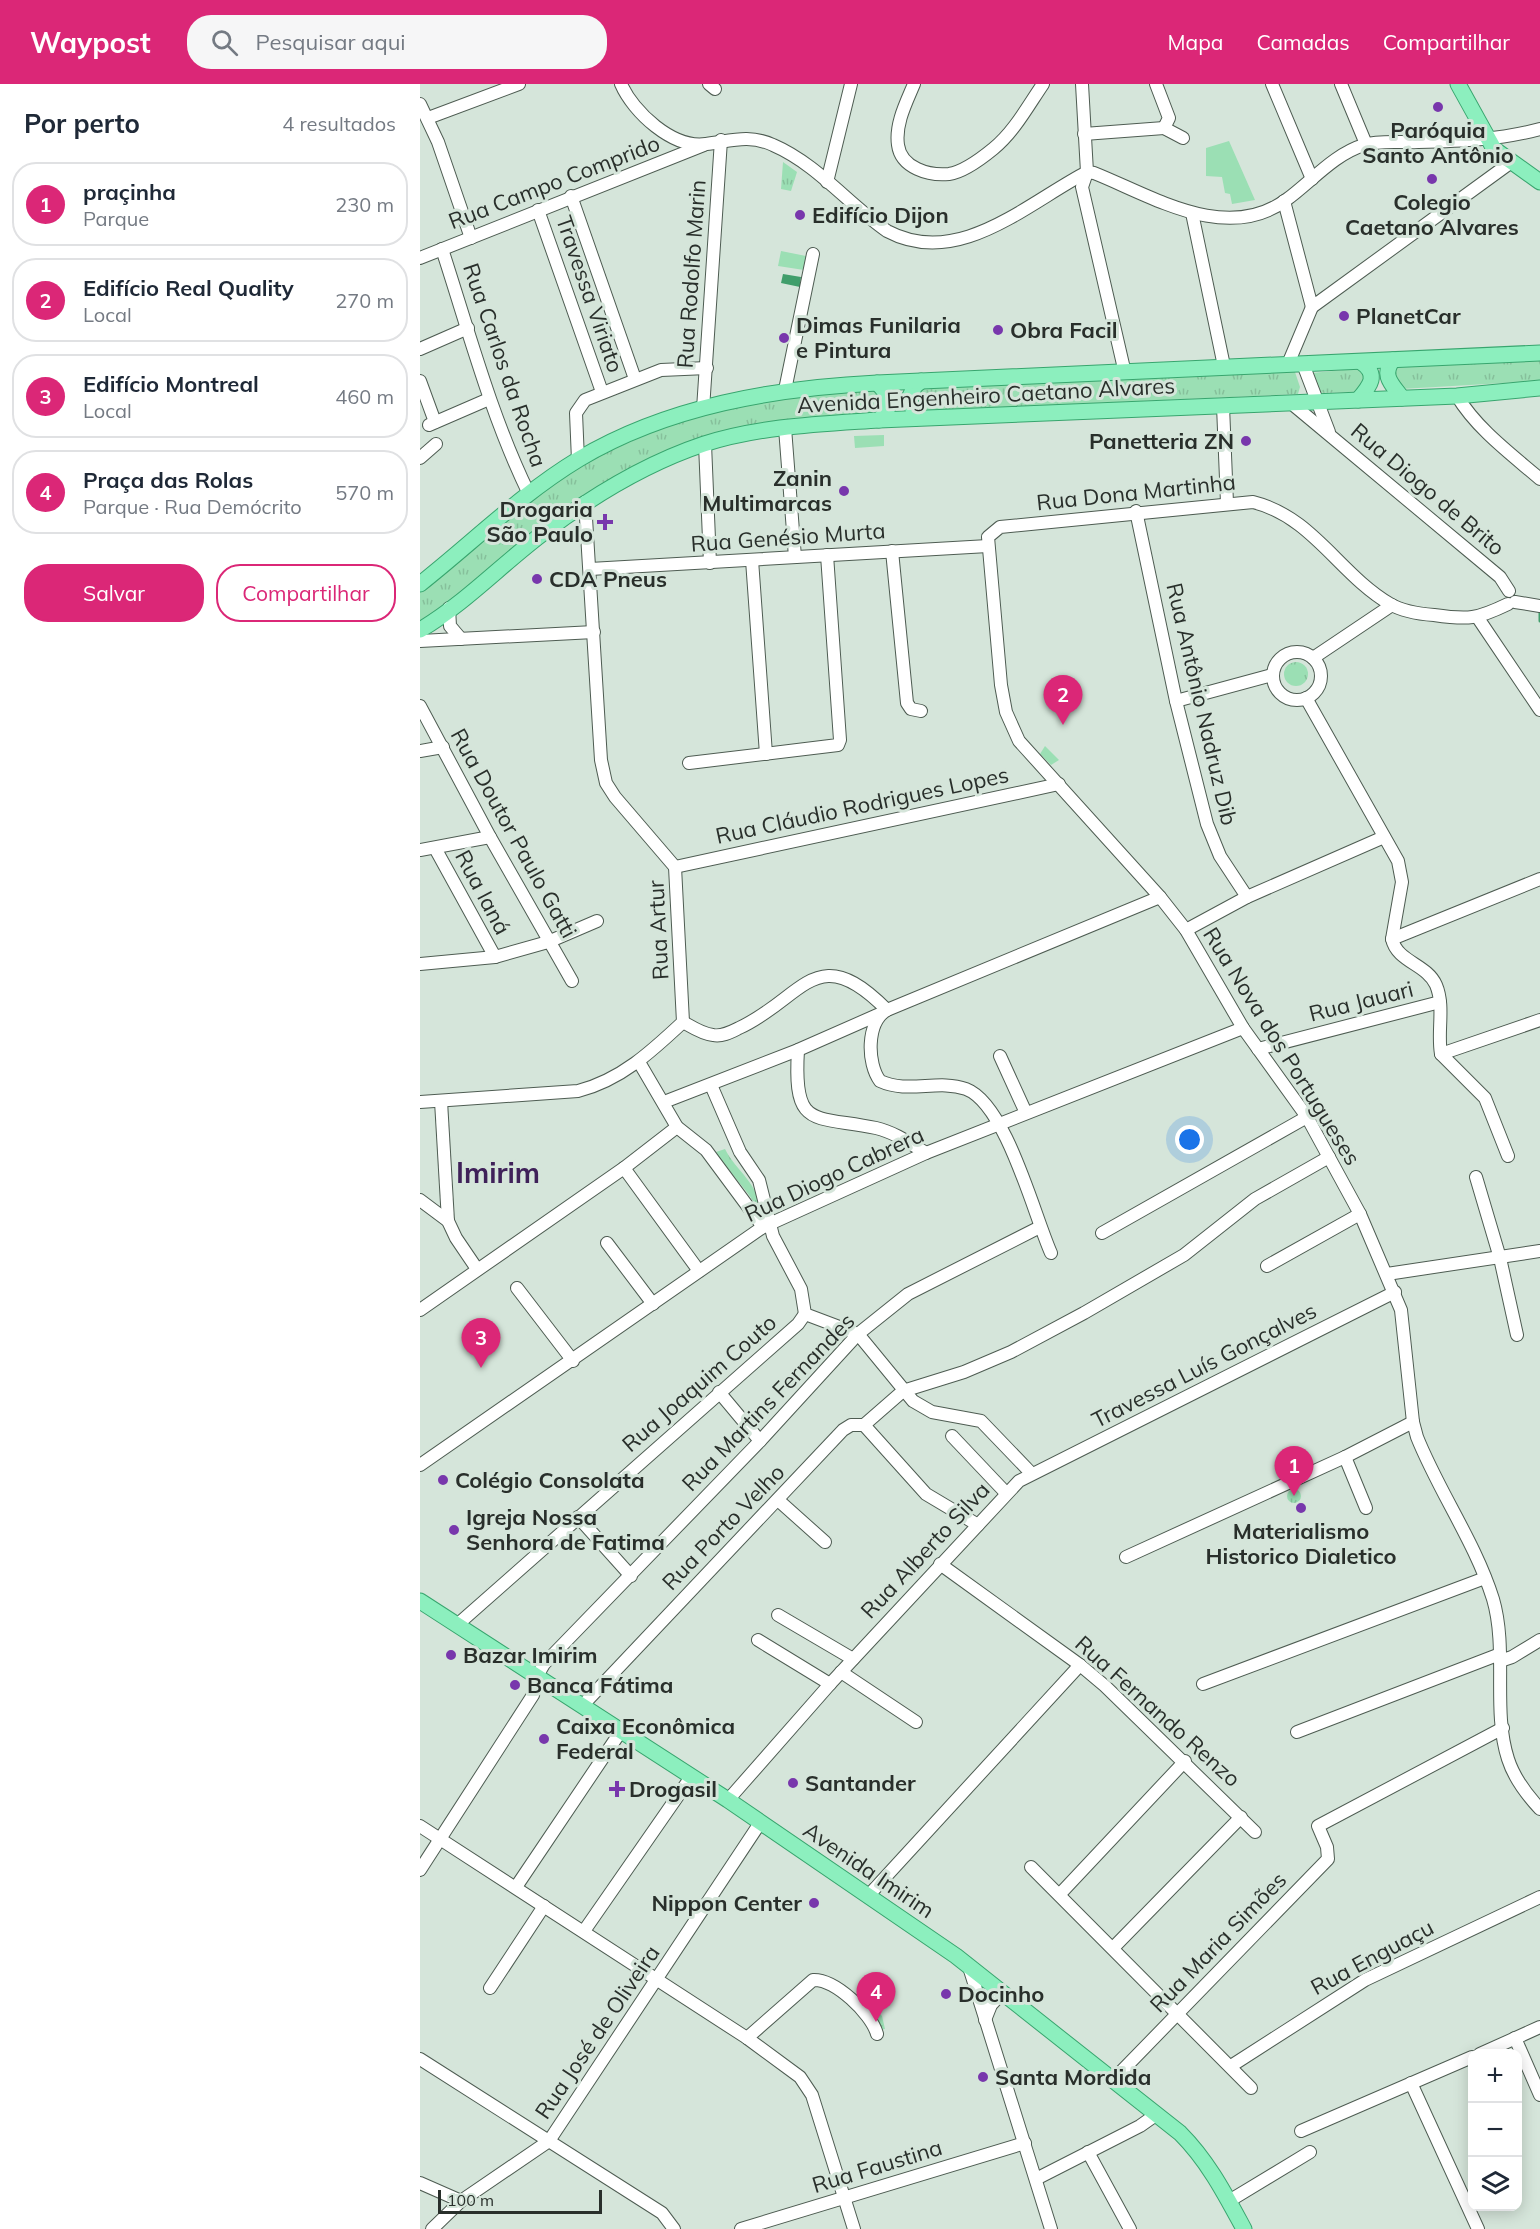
<!DOCTYPE html>
<html lang="pt">
<meta charset="utf-8">
<style>
:root{--surface:#fff;--page:#f6f6f7;--text:#1f2937;--muted:#747a83;--line:#e0e1e3;--accent:#db2777}
body{margin:0;font-family:Mulish,sans-serif;background:var(--page);color:var(--text)}
.controls{position:absolute;right:18px;bottom:18px;display:grid;overflow:hidden;border-radius:12px;box-shadow:0 3px 15px #0003}
.controls button{width:54px;height:54px;display:grid;place-items:center;padding:0;border:0;border-bottom:2px solid var(--line);background:var(--surface);color:var(--text);font:30px sans-serif}
.scale{position:absolute;left:18px;bottom:15px;width:164px;box-sizing:border-box;padding-left:6px;border:3px solid #292f2b;border-top:0;font-size:16px;line-height:21px;white-space:nowrap;color:#292f2b;-webkit-text-stroke:4px #d5e5da;paint-order:stroke}
.you{position:absolute;left:770px;top:1056px;width:21px;height:21px;margin:-15px;border:4px solid #fff;border-radius:50%;background:#1a73e8;box-shadow:0 0 0 9px #1a73e833}
.badge{display:grid;place-items:center;width:39px;height:39px;border-radius:50%;background:var(--accent);color:#fff;font-size:20px;font-weight:700}
.pin{position:absolute;translate:-50% -50px;filter:drop-shadow(0 2px 3px #0008)}
.pin::after{content:'';position:absolute;top:32px;width:21px;height:18px;background:inherit;clip-path:polygon(0 0,100% 0,50% 100%)}
.list{margin:0;padding:0;list-style:none}
h2{display:flex;justify-content:space-between;align-items:center;height:78px;margin:0;padding:0 24px;font-size:26px}
h2 small{font-size:20px;font-weight:400;color:var(--muted)}
.list li{display:grid;grid-template-columns:39px 1fr auto;gap:18px;align-items:center;box-sizing:border-box;height:84px;margin:0 12px 12px;padding:0 12px;border:2px solid var(--line);border-radius:24px}
.list b{display:block;font-size:22px;white-space:nowrap}
.list p{margin:0;font-size:20px;white-space:nowrap;color:var(--muted)}
.list em{font-size:20px;font-style:normal;color:var(--muted)}
.actions{display:flex;gap:12px;padding:18px 24px}
.actions a{flex:1;padding:14px 0;border:2px solid var(--accent);border-radius:24px;text-align:center;font-size:21px;color:var(--accent)}
.actions .main{background:var(--accent);color:#fff}
.icon{flex:none;width:33px;height:33px;fill:none;stroke:currentColor;stroke-width:2;stroke-linecap:round;stroke-linejoin:round}
.map{position:relative;flex:none;width:1120px;height:2145px;overflow:hidden}
header{display:flex;align-items:center;gap:36px;box-sizing:border-box;height:84px;padding:0 30px;background:var(--accent);color:#fff}
header strong{font-size:28px}
nav{display:flex;gap:33px;margin-inline-start:auto;font-size:21px}
.search{width:420px;height:54px;background:var(--page);display:flex;align-items:center;gap:15px;box-sizing:border-box;padding:0 21px;border-radius:24px;color:var(--muted);font-size:22px}
main{display:flex}
aside{flex:1;background:var(--surface)}
.map>svg:first-child{display:block}
.green{fill:#9bdfb4}
.park{fill:url(#park-tufts)}
.water{fill:#409e6b}
.lines{fill:none;stroke-linecap:round;stroke-linejoin:round}
.stream{stroke:#409e6b;stroke-width:3}
.minor-casing{stroke:#4e5c52;stroke-width:14}
.major-casing{stroke:#38a56e;stroke-width:17}
.minor{stroke:#fff;stroke-width:12}
.major{stroke:#8cefbe;stroke-width:15}
.poi-dot{fill:#7837ac;stroke:#d5e5da;stroke-width:2}
.labels{text-anchor:middle;dominant-baseline:central;stroke-width:6;stroke-linejoin:round;paint-order:stroke}
.poi-label{font-size:22px;font-weight:bold;fill:#292f2b;stroke:#d5e5da;text-anchor:start}
.street-label{font-size:22px;fill:#292f2b;stroke:#d5e5da}
.district-label{font-size:28px;font-weight:bold;fill:#3f2159;stroke:#d5e5da}
</style>
<header>
<strong>Waypost</strong>
<div class="search"><svg class="icon" aria-label="search" viewBox="0 0 24 24"><circle cx="10" cy="10" r="6"/><path d="M15 15l6 6"/></svg>Pesquisar aqui</div>
<nav><a>Mapa</a><a>Camadas</a><a>Compartilhar</a></nav>
</header>
<main>
<aside>
<h2>Por perto<small>4 resultados</small></h2>
<ul class="list">
<li><span class="badge">1</span><div><b>praçinha</b><p>Parque</p></div><em>230 m</em></li>
<li><span class="badge">2</span><div><b>Edifício Real Quality</b><p>Local</p></div><em>270 m</em></li>
<li><span class="badge">3</span><div><b>Edifício Montreal</b><p>Local</p></div><em>460 m</em></li>
<li><span class="badge">4</span><div><b>Praça das Rolas</b><p>Parque · Rua Demócrito</p></div><em>570 m</em></li>
</ul>
<div class="actions"><a class="main">Salvar</a><a>Compartilhar</a></div>
</aside>
<div class="map">
<svg width="1120" height="2145" viewBox="0 0 1120 2145">
<defs>
<pattern id="park-tufts" width="24" height="20" patternUnits="userSpaceOnUse" patternTransform="scale(1.5)"><rect width="24" height="20" fill="#9bdfb4"/><path d="M3 7l-1-3M5 7V3M7 7l1-3M15 17l-1-3M17 17v-4M19 17l1-3" fill="none" stroke="#86c09b"/></pattern>
</defs>
<rect width="100%" height="100%" fill="#d5e5da"/>
<!-- green -->
<g class="green">
<polygon points="809,57 835,116 812,120 810,110 805,109 802,93 786,92 786,64"/>
<polygon points="361,167 386,172 384,186 358,182"/>
<polygon points="464,351 464,362 435,364 434,352"/>
<polygon points="625,662 639,676 631,681 620,670"/>
</g>
<!-- park -->
<g class="park">
<polygon points="363,78 377,88 371,107 361,105"/>
<polygon points="1120,273 1120,297 981,305 972,287 979,282"/>
<polygon points="944,284 949,289 940,308 899,309 892,289"/>
<polygon points="863,287 875,288 880,303 878,310 496,327 495,308 501,304"/>
<polygon points="456,306 464,312 460,331 243,370 163,411 0,540 0,507 110,417 166,377 251,340 310,324 365,314"/>
<circle cx="876" cy="590" r="12"/>
<path d="M305,1065C315,1086 341,1101 339,1127C329,1107 309,1089 296,1068Z"/>
<circle cx="874" cy="1412" r="7"/>
<polygon points="448,1922 453,1923 462,1932 465,1945 451,1948 445,1925"/>
</g>
<!-- water -->
<polygon class="water" points="363,190 381,193 380,203 361,199"/>
<g class="lines">
<!-- stream -->
<polyline class="stream" points="1120,524 1120,537"/>
<defs>
<g id="minor">
<path d="M201,0C213,28 253,65 286,60C311,57 329,50 353,61C397,80 428,120 467,147C538,185 606,120 667,88L674,89C732,112 806,160 866,116C891,98 914,70 944,61C960,56 982,59 998,58C1040,57 1080,56 1120,45"/>
<polyline points="289,0 295,5"/>
<path d="M494,0C486,19 475,40 478,61C481,84 509,92 529,90C543,88 562,74 573,65C594,48 608,22 623,0"/>
<polyline points="662,0 667,88 662,103 705,289"/>
<polyline points="736,0 749,34 744,44"/>
<polyline points="852,0 892,95"/>
<polyline points="921,0 946,60"/>
<polyline points="0,20 18,58 51,154"/>
<polyline points="8,34 99,0"/>
<polyline points="744,44 763,54"/>
<polyline points="664,50 744,44"/>
<polyline points="407,98 431,0"/>
<polyline points="151,112 215,295"/>
<polyline points="864,117 892,223 1090,79"/>
<polyline points="118,126 182,308"/>
<polyline points="772,129 804,282"/>
<path d="M22,165C49,248 71,332 109,410"/>
<polyline points="0,174 284,61"/>
<polyline points="0,265 48,244"/>
<polyline points="868,280 892,223"/>
<polyline points="883,280 909,348"/>
<polyline points="0,297 15,338"/>
<polyline points="365,306 393,170"/>
<path d="M1037,312C1057,345 1091,370 1120,395"/>
<polyline points="871,319 1080,493 1089,507"/>
<polyline points="803,322 807,419"/>
<polyline points="283,325 301,56"/>
<polyline points="9,341 69,315"/>
<polyline points="365,344 375,473"/>
<polyline points="285,360 290,479"/>
<polyline points="0,374 16,360"/>
<polyline points="158,376 156,329 165,316 241,286 287,284"/>
<polyline points="716,427 756,617 787,740 800,772 827,813"/>
<polyline points="472,467 487,619 491,625 501,627"/>
<polyline points="332,476 346,670"/>
<polyline points="170,485 568,462"/>
<polyline points="1095,518 1120,522"/>
<path d="M1088,520C1057,535 1049,536 1014,531C1000,530 982,527 970,520C919,490 893,433 833,418L580,443L568,453L581,601L586,628L599,657L740,813L766,846L823,944L887,1033L940,1130L981,1226L993,1338L997,1353C1019,1408 1055,1458 1073,1515C1088,1566 1072,1626 1088,1675C1094,1694 1107,1711 1120,1725"/>
<polyline points="29,524 30,542 41,555"/>
<polyline points="1058,534 1120,626"/>
<polyline points="0,557 174,548"/>
<circle cx="877" cy="592" r="24"/>
<polyline points="893,574 972,521"/>
<path d="M886,614L978,777L982,798L972,855C977,878 1007,880 1016,901C1025,922 1017,948 1021,970L1065,1014L1088,1072"/>
<polyline points="756,617 852,591"/>
<polyline points="0,622 70,753 152,897"/>
<polyline points="0,667 23,663"/>
<polyline points="269,679 418,661 420,656 407,471"/>
<polyline points="15,764 75,873"/>
<polyline points="0,766 70,753"/>
<polyline points="255,783 639,700"/>
<polyline points="766,846 827,813 964,753"/>
<polyline points="972,855 1120,795"/>
<polyline points="0,880 75,873 128,858 177,837"/>
<path d="M263,938C272,943 282,950 293,951C302,953 311,948 319,944C384,914 396,854 467,926"/>
<polyline points="838,965 1020,918"/>
<path d="M378,966C373,1046 393,1031 456,1044C474,1048 491,1060 506,1069"/>
<polyline points="1021,970 1120,936"/>
<polyline points="580,972 606,1029"/>
<polyline points="219,978 257,1043 286,1066 343,1143"/>
<polyline points="291,1001 320,1068 339,1096 353,1152 381,1205 385,1230 438,1250 493,1317 512,1328 561,1337 611,1389"/>
<polyline points="21,1017 28,1137"/>
<path d="M0,1018L158,1007C201,996 232,967 263,938L255,783L195,713L186,699L181,676L165,418"/>
<polyline points="244,1018 378,966 462,929"/>
<polyline points="204,1084 279,1187"/>
<polyline points="1056,1093 1080,1174 1097,1251"/>
<polyline points="0,1116 28,1137 36,1154 57,1185"/>
<polyline points="682,1149 887,1033"/>
<polyline points="187,1159 233,1220"/>
<path d="M631,1169C614,1131 586,1020 546,1005C518,995 488,1010 460,997C447,980 446,938 467,926L740,813"/>
<polyline points="847,1182 940,1130"/>
<polyline points="967,1190 1120,1167"/>
<polyline points="97,1204 153,1277"/>
<polyline points="0,1226 204,1084 257,1043"/>
<polyline points="299,1308 340,1357"/>
<polyline points="444,1341 506,1410 558,1441"/>
<polyline points="532,1352 586,1409"/>
<polyline points="925,1373 946,1424"/>
<polyline points="0,1381 343,1143 506,1069 823,944"/>
<polyline points="358,1416 405,1458"/>
<polyline points="158,1433 211,1492"/>
<polyline points="706,1473 925,1373 993,1338"/>
<polyline points="520,1480 660,1581 685,1602 835,1748"/>
<polyline points="358,1531 433,1575"/>
<polyline points="37,1541 378,1240 385,1230"/>
<polyline points="338,1556 410,1600"/>
<polyline points="1080,1577 1092,1573 1120,1556"/>
<polyline points="421,1588 496,1638"/>
<polyline points="783,1600 1065,1494"/>
<polyline points="162,1622 423,1346 431,1341 444,1341 483,1307 544,1288 591,1268 664,1229 764,1171 835,1115 909,1073"/>
<polyline points="877,1648 1080,1570"/>
<polyline points="308,1716 410,1600 599,1397 975,1208"/>
<polyline points="0,1742 327,1954 380,1993 392,2011 434,2145"/>
<polyline points="611,1783 831,2004"/>
<polyline points="0,1786 113,1611 117,1592 124,1580 340,1357 438,1250 488,1210 620,1143"/>
<polyline points="96,1803 201,1647"/>
<polyline points="640,1810 765,1677"/>
<polyline points="448,1812 660,1581"/>
<polyline points="164,1847 271,1693"/>
<polyline points="693,1864 821,1733"/>
<polyline points="549,1883 631,2145"/>
<polyline points="70,1904 124,1822"/>
<polyline points="565,1936 571,1921 582,1909"/>
<path d="M327,1954L393,1896C415,1895 451,1929 457,1950"/>
<polyline points="1095,1954 1120,2011"/>
<polyline points="1060,1970 1120,1943"/>
<polyline points="0,1975 242,2129 254,2145"/>
<polyline points="811,1982 945,1896 1120,1813"/>
<polyline points="693,1996 908,1775 907,1763 898,1742 1083,1644"/>
<polyline points="991,1999 1058,2145"/>
<polyline points="881,2047 1052,1973"/>
<polyline points="668,2068 710,2145"/>
<polyline points="616,2095 720,2042 737,2030"/>
<polyline points="0,2099 41,2117"/>
<polyline points="809,2117 890,2068"/>
<polyline points="12,2145 41,2117 129,2057 340,1739"/>
<polyline points="321,2145 605,2059"/>
</g>
<g id="major">
<polyline points="1038,0 1074,65 1120,98"/>
<path d="M973,276C960,292 974,302 982,314"/>
<path d="M457,299C470,311 474,323 459,336"/>
<path d="M938,316C949,303 960,291 941,278"/>
<polyline points="496,334 489,314 495,302 501,297"/>
<path d="M0,500C52,459 101,410 159,375C248,322 355,304 457,299L1120,269"/>
<path d="M0,546C44,520 81,481 122,450C172,412 224,380 284,360C340,342 401,340 459,336L1037,312L1120,304"/>
<path d="M0,1517L308,1716L536,1872L760,2049C788,2077 805,2110 824,2145"/>
</g>
</defs>
<!-- minor casing -->
<use href="#minor" class="minor-casing"/>
<!-- major casing -->
<use href="#major" class="major-casing"/>
<!-- minor -->
<use href="#minor" class="minor"/>
<!-- major -->
<use href="#major" class="major"/>
</g>
<!-- markers -->
<g class="poi-dot">
<circle cx="1018" cy="23" r="6"/>
<circle cx="1012" cy="95" r="6"/>
<circle cx="380" cy="131" r="6"/>
<circle cx="924" cy="232" r="6"/>
<circle cx="578" cy="246" r="6"/>
<circle cx="364" cy="254" r="6"/>
<circle cx="826" cy="357" r="6"/>
<circle cx="424" cy="407" r="6"/>
<path d="M182 429h6v6h6v6h-6v6h-6v-6h-6v-6h6z"/>
<circle cx="117" cy="495" r="6"/>
<circle cx="23" cy="1396" r="6"/>
<circle cx="881" cy="1424" r="6"/>
<circle cx="34" cy="1446" r="6"/>
<circle cx="31" cy="1571" r="6"/>
<circle cx="95" cy="1601" r="6"/>
<circle cx="124" cy="1655" r="6"/>
<circle cx="373" cy="1699" r="6"/>
<path d="M194 1696h6v6h6v6h-6v6h-6v-6h-6v-6h6z"/>
<circle cx="394" cy="1819" r="6"/>
<circle cx="526" cy="1910" r="6"/>
<circle cx="563" cy="1993" r="6"/>
</g>
<g class="labels">
<!-- poi labels -->
<g class="poi-label">
<text x="1018" y="46" text-anchor="middle">Paróquia<tspan x="1018" dy="25">Santo Antônio</tspan></text>
<text x="1012" y="118" text-anchor="middle">Colegio<tspan x="1012" dy="25">Caetano Alvares</tspan></text>
<text x="392" y="131">Edifício Dijon</text>
<text x="936" y="232">PlanetCar</text>
<text x="376" y="241">Dimas Funilaria<tspan x="376" dy="25">e Pintura</tspan></text>
<text x="590" y="246">Obra Facil</text>
<text x="814" y="357" text-anchor="end">Panetteria ZN</text>
<text x="412" y="394" text-anchor="end">Zanin<tspan x="412" dy="25">Multimarcas</tspan></text>
<text x="173" y="425" text-anchor="end">Drogaria<tspan x="173" dy="25">São Paulo</tspan></text>
<text x="129" y="495">CDA Pneus</text>
<text x="35" y="1396">Colégio Consolata</text>
<text x="46" y="1433">Igreja Nossa<tspan x="46" dy="25">Senhora de Fatima</tspan></text>
<text x="881" y="1447" text-anchor="middle">Materialismo<tspan x="881" dy="25">Historico Dialetico</tspan></text>
<text x="43" y="1571">Bazar Imirim</text>
<text x="107" y="1601">Banca Fátima</text>
<text x="136" y="1642">Caixa Econômica<tspan x="136" dy="25">Federal</tspan></text>
<text x="385" y="1699">Santander</text>
<text x="209" y="1705">Drogasil</text>
<text x="382" y="1819" text-anchor="end">Nippon Center</text>
<text x="538" y="1910">Docinho</text>
<text x="575" y="1993">Santa Mordida</text>
</g>
<!-- street labels -->
<g class="street-label">
<text transform="translate(134 98) rotate(-21)">Rua Campo Comprido</text>
<text transform="translate(271 190) rotate(-86)">Rua Rodolfo Marin</text>
<text transform="translate(170 210) rotate(71)">Travessa Viriato</text>
<text transform="translate(85 281) rotate(71)">Rua Carlos da Rocha</text>
<text transform="translate(566 311) rotate(-3)">Avenida Engenheiro Caetano Alvares</text>
<text transform="translate(1008 405) rotate(40)">Rua Diogo de Brito</text>
<text transform="translate(716 408) rotate(-6)">Rua Dona Martinha</text>
<text transform="translate(368 453) rotate(-4)">Rua Genésio Murta</text>
<text transform="translate(782 620) rotate(77)">Rua Antônio Nadruz Dib</text>
<text transform="translate(442 721) rotate(-12)">Rua Cláudio Rodrigues Lopes</text>
<text transform="translate(94 749) rotate(61)">Rua Doutor Paulo Gatti</text>
<text transform="translate(63 808) rotate(62)">Rua Ianá</text>
<text transform="translate(238 846) rotate(-93)">Rua Artur</text>
<text transform="translate(941 917) rotate(-14)">Rua Jauari</text>
<text transform="translate(862 962) rotate(58)">Rua Nova dos Portugueses</text>
<text transform="translate(414 1090) rotate(-25)">Rua Diogo Cabrera</text>
<text transform="translate(784 1281) rotate(-27)">Travessa Luís Gonçalves</text>
<text transform="translate(279 1299) rotate(-41)">Rua Joaquim Couto</text>
<text transform="translate(348 1318) rotate(-46)">Rua Martins Fernandes</text>
<text transform="translate(303 1443) rotate(-46)">Rua Porto Velho</text>
<text transform="translate(505 1466) rotate(-47)">Rua Alberto Silva</text>
<text transform="translate(738 1627) rotate(42)">Rua Fernando Renzo</text>
<text transform="translate(449 1786) rotate(34)">Avenida Imirim</text>
<text transform="translate(798 1858) rotate(-46)">Rua Maria Simões</text>
<text transform="translate(952 1873) rotate(-28)">Rua Enguaçu</text>
<text transform="translate(177 1948) rotate(-56)">Rua José de Oliveira</text>
<text transform="translate(457 2082) rotate(-17)">Rua Faustina</text>
</g>
<!-- district labels -->
<g class="district-label">
<text x="78" y="1088">Imirim</text>
</g>
</g>
</svg>
<div class="controls">
<button>+</button>
<button>−</button>
<button><svg class="icon" aria-label="layers" viewBox="0 0 24 24"><path d="M12 4l9 5-9 5-9-5zM3 14l9 5 9-5"/></svg></button>
</div>
<div class="scale">100 m</div>
<div class="you"></div>
<div class="pin badge" style="left:874px;top:1412px">1</div>
<div class="pin badge" style="left:643px;top:641px">2</div>
<div class="pin badge" style="left:61px;top:1284px">3</div>
<div class="pin badge" style="left:456px;top:1938px">4</div>
</div>
</main>
